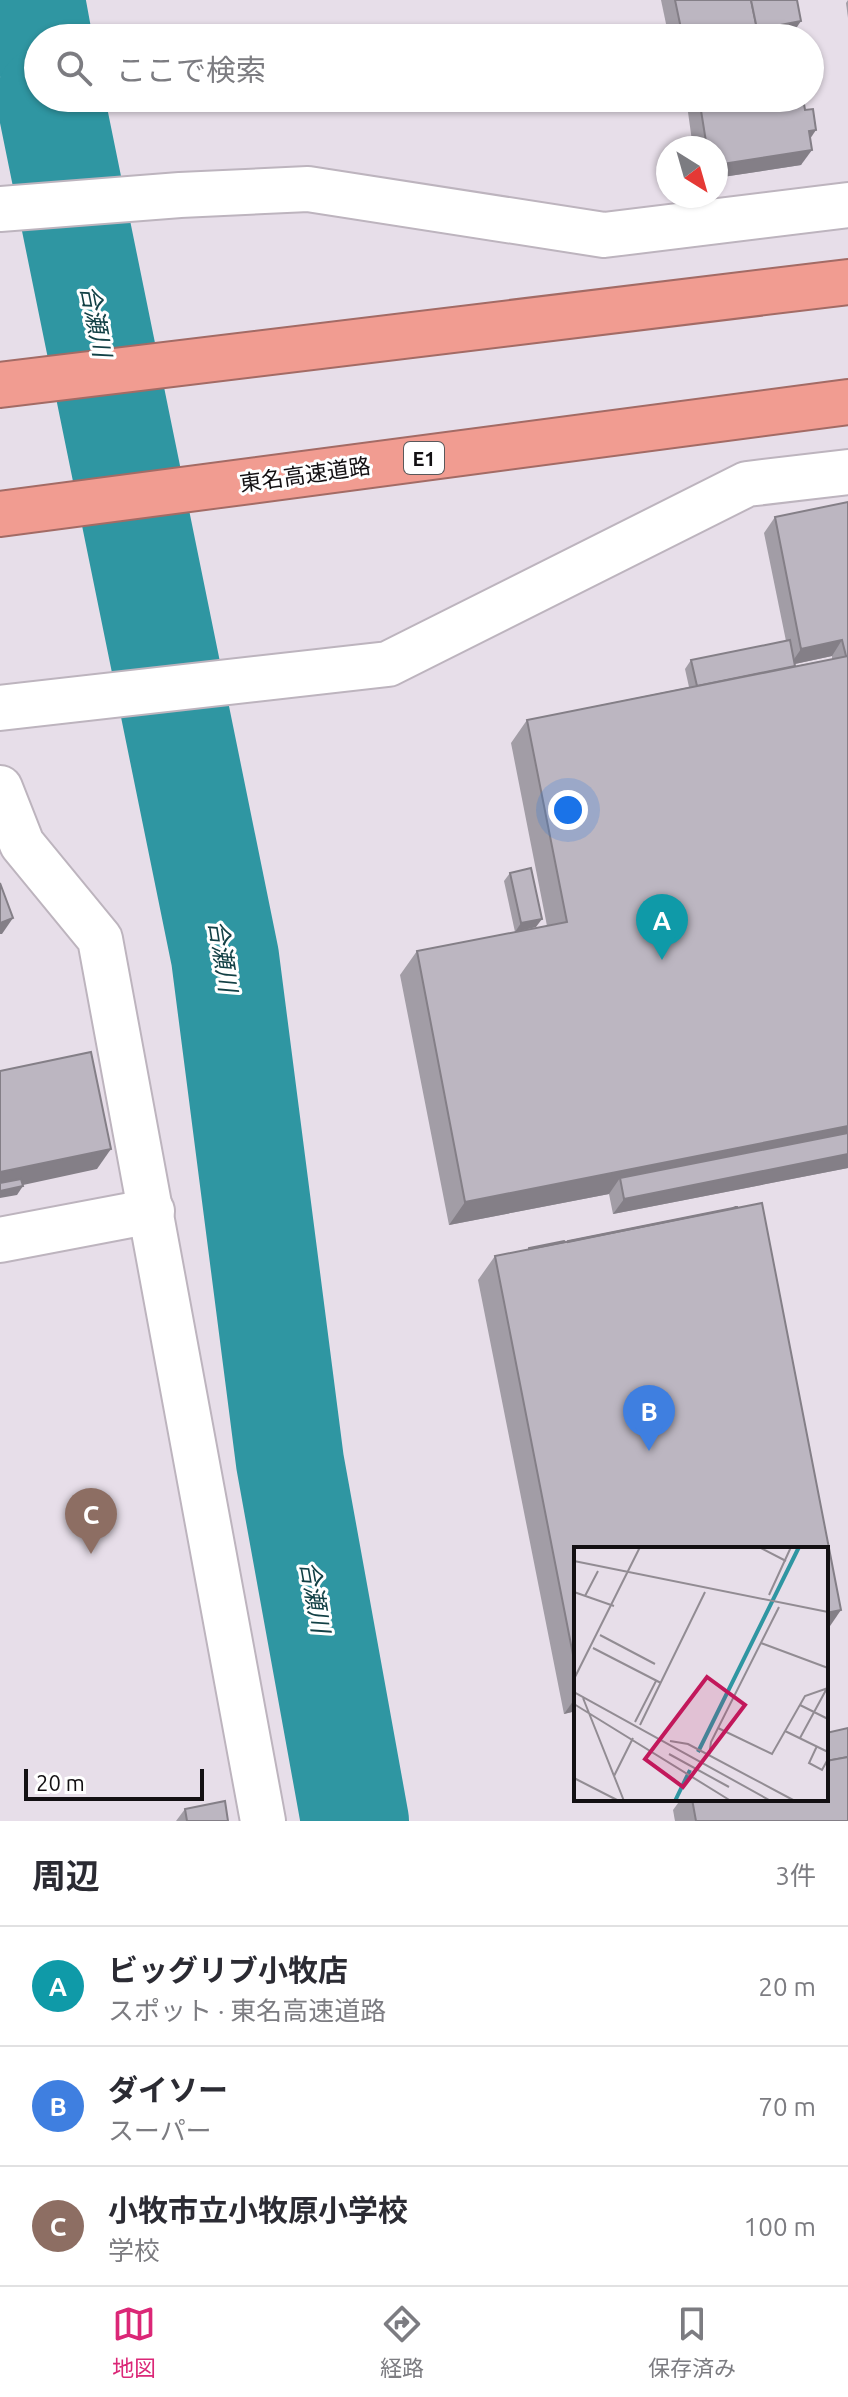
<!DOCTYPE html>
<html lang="ja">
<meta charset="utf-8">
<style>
:root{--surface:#fff;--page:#f2f2f3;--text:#2b2b33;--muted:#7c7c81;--line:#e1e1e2;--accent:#db2777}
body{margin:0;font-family:Ubuntu,"Noto Sans JP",sans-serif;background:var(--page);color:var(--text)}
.compass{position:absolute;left:656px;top:136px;width:72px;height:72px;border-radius:50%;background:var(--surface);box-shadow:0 2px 6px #0004;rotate:143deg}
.scale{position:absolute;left:24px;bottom:20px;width:180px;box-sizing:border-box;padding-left:8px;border:4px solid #131013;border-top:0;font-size:22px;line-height:28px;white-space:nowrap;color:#131013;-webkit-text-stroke:6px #fff;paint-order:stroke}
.you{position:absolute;left:568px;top:810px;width:28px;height:28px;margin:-20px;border:6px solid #fff;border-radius:50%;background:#1a73e8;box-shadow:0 0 0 12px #1a73e833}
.badge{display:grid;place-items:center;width:52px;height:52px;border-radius:50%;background:var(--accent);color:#fff;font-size:26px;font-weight:700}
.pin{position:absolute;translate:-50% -66px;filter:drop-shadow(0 2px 4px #0008)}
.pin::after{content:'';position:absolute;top:42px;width:28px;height:24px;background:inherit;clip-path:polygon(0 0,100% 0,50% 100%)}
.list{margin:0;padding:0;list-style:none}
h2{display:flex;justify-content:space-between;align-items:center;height:104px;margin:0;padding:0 32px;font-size:34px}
h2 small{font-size:26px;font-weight:400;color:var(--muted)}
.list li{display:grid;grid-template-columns:52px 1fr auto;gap:24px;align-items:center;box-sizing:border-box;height:120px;padding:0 32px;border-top:2px solid var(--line)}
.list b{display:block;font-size:30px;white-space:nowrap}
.list p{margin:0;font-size:26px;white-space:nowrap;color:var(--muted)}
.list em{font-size:26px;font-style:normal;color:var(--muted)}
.icon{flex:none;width:44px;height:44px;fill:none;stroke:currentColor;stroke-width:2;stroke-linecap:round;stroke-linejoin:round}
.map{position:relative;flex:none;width:848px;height:1821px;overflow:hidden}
.search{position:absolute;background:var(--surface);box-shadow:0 2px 6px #0004;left:24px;right:24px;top:24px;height:88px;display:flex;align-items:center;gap:20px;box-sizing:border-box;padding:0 28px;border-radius:44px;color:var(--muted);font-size:30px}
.sheet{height:464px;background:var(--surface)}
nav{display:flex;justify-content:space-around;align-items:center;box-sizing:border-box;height:112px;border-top:2px solid var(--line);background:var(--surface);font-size:22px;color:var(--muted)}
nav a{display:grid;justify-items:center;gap:4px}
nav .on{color:var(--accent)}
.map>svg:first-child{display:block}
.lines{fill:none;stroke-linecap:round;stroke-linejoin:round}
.river{stroke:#2f96a2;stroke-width:108}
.minor-casing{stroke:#bdb4be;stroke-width:48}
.motorway-casing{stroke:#a36b65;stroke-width:48}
.minor{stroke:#fff;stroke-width:44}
.motorway{stroke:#f19c91;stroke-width:44}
.wall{fill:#a29da6;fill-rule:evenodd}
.shaded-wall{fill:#847f87}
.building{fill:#bcb6c1;stroke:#847f87;stroke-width:2}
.labels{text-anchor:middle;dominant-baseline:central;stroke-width:6;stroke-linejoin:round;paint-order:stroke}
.shield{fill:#fff;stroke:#5a585a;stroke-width:2}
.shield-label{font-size:20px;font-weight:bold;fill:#131013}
.street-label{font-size:22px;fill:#131013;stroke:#fff}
.water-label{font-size:24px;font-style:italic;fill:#124045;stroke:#fff}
.inset-river{fill:none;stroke:#2f96a2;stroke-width:4}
.inset-road{fill:none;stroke:#928c93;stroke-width:2}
.view{fill:#c2185b;fill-opacity:0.15;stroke:#c2185b;stroke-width:4}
.inset-edge{fill:none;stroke:#131013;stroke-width:4}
</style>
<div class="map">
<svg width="848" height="1821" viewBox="0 0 848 1821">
<rect width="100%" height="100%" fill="#e7dee9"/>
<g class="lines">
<!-- river -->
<g class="river">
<polyline points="31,0 38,38"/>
<polyline points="50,98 225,957 290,1462 355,1821"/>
</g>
<defs>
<g id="minor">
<polyline points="0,209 180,195 308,189 604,235 848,205"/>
<polyline points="0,708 388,664 747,484 848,472"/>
<polyline points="0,788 22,844 100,939 263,1821"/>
<polyline points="0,1240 152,1211"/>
</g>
<g id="motorway">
<polyline points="0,385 848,282"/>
<polyline points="0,514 848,402"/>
</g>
</defs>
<!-- minor casing -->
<use href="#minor" class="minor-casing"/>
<!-- motorway casing -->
<use href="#motorway" class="motorway-casing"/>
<!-- minor -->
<use href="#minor" class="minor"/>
<!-- motorway -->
<use href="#motorway" class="motorway"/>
</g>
<!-- wall -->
<g class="wall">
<polygon points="661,0 797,0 795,30 754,38 669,38"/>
<polygon points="848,0 848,18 846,3"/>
<polygon points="686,98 803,98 810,139 801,165 716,178 716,148 693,148"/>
<path d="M848,502V1168L613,1214L609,1194L449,1225L400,975L417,951L547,926L511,743L527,720L689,687L685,669L691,660L786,641L764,533L775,517ZM832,656V659L795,666V664Z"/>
<polygon points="510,873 536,927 515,932 504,881"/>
<polygon points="529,1248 576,1549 576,1711 564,1714 478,1280 495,1256 527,1250"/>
<polygon points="681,1799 826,1799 848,1821 675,1821 673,1810"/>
<polygon points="185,1809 228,1821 176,1821"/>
</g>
<!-- shaded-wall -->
<g class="shaded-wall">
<polygon points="801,21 795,30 754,38 711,38"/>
<polygon points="258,98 274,98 273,99 254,103"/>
<polygon points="816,130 806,145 809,131"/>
<polygon points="812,150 801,165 716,178 716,165"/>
<polygon points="842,640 832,656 790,665 801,649"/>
<polygon points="13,918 2,934 0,934 0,923"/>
<polygon points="542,919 536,927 515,932 521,923"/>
<polygon points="848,1126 848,1146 620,1178 609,1194 449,1225 465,1202"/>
<polygon points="111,1149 97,1169 0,1190 0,1172"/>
<polygon points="848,1154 848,1168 613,1214 624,1199"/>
<polygon points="23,1186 17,1195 0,1198 0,1191"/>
<polygon points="841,1610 826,1632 826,1613"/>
<polygon points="576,1697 576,1711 564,1714"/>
</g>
<!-- building -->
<g class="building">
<polygon points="675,0 751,0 757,29 711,38 683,38"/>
<polygon points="751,0 797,0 801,21 755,30 757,29"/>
<polygon points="264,33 265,38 246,37"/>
<polygon points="699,98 803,98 805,110 813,109 816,130 809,131 812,150 716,165 716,148 707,148"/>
<polygon points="848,502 848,656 846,656 842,640 801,649 775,517"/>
<polygon points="790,640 795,666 697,686 691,660"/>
<polygon points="848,656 848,1126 465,1202 417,951 567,922 527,720"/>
<polygon points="531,868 542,919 521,923 510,873"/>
<polygon points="0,883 13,918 0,923"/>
<polygon points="91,1052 111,1149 0,1172 0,1071"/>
<polygon points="848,1133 848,1154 624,1199 620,1178"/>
<polygon points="21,1179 23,1186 0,1191 0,1183"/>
<polygon points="762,1203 841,1610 826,1613 826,1549 576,1549 576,1670 495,1256"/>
<polygon points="738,1207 568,1242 568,1241"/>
<polygon points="564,1241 565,1242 529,1249 529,1248"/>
<polygon points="848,1728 848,1757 826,1761 826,1733"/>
<polygon points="848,1757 848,1821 696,1821 692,1799 826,1799 826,1761"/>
<polygon points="225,1801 228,1821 187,1821 185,1809"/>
</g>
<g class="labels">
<!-- shield labels -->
<rect class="shield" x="404" y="442" width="40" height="32" rx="6"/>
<g class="shield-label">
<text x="424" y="458">E1</text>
</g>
<!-- street labels -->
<g class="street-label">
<text transform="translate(305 474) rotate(-8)">東名高速道路</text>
</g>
<!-- water labels -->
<g class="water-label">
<text transform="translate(96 321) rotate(79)">合瀬川</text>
<text transform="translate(223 956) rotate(81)">合瀬川</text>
<text transform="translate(315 1597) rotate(80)">合瀬川</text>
</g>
</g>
<!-- overview -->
<g transform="translate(574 1547)">
<rect width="254" height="254" fill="#e7dee9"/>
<path class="inset-river" d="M124,205L225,0M101,254L116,223"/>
<path class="inset-road" d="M185,0L212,14M0,14L254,65M0,45L40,59M195,48L217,0M11,49L24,24M26,88L81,117M187,96L254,121M19,101L87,136M0,132L66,0M0,145L197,254M9,151L50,254M0,157L157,254M226,158L254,172M61,175L82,134M66,178L131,45M144,181L198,207L231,149L254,141M211,184L254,205M226,191L252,143M96,194L114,197L221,254M243,199L235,216L248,223L254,212M95,207L155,240M135,209L137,195L205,60M40,229L59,191M0,231L45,254"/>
<path class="view" d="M133,130L171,158L109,240L71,212Z"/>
<rect width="254" height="254" class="inset-edge"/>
</g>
</svg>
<svg class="compass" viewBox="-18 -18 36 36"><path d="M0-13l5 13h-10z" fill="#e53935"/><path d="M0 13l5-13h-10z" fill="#7c7c81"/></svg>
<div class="scale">20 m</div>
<div class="you"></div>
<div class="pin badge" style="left:662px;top:960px;background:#0f9aa8">A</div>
<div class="pin badge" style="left:649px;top:1451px;background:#3f7fe0">B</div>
<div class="pin badge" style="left:91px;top:1554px;background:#8d6e63">C</div>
<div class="search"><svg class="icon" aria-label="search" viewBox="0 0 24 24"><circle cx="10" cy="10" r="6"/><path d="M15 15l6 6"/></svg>ここで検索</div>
</div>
<section class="sheet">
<h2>周辺<small>3件</small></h2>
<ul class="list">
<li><span class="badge" style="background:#0f9aa8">A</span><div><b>ビッグリブ小牧店</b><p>スポット · 東名高速道路</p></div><em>20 m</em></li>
<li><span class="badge" style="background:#3f7fe0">B</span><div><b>ダイソー</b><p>スーパー</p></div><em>70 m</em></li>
<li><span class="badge" style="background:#8d6e63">C</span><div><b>小牧市立小牧原小学校</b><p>学校</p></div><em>100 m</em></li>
</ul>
</section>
<nav>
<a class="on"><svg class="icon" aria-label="map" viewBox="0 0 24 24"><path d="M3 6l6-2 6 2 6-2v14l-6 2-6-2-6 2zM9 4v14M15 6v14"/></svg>地図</a>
<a><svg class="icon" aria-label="directions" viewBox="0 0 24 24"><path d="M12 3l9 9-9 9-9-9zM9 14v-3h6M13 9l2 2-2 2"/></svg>経路</a>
<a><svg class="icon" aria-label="saved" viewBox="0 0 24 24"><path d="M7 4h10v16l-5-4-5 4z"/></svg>保存済み</a>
</nav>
